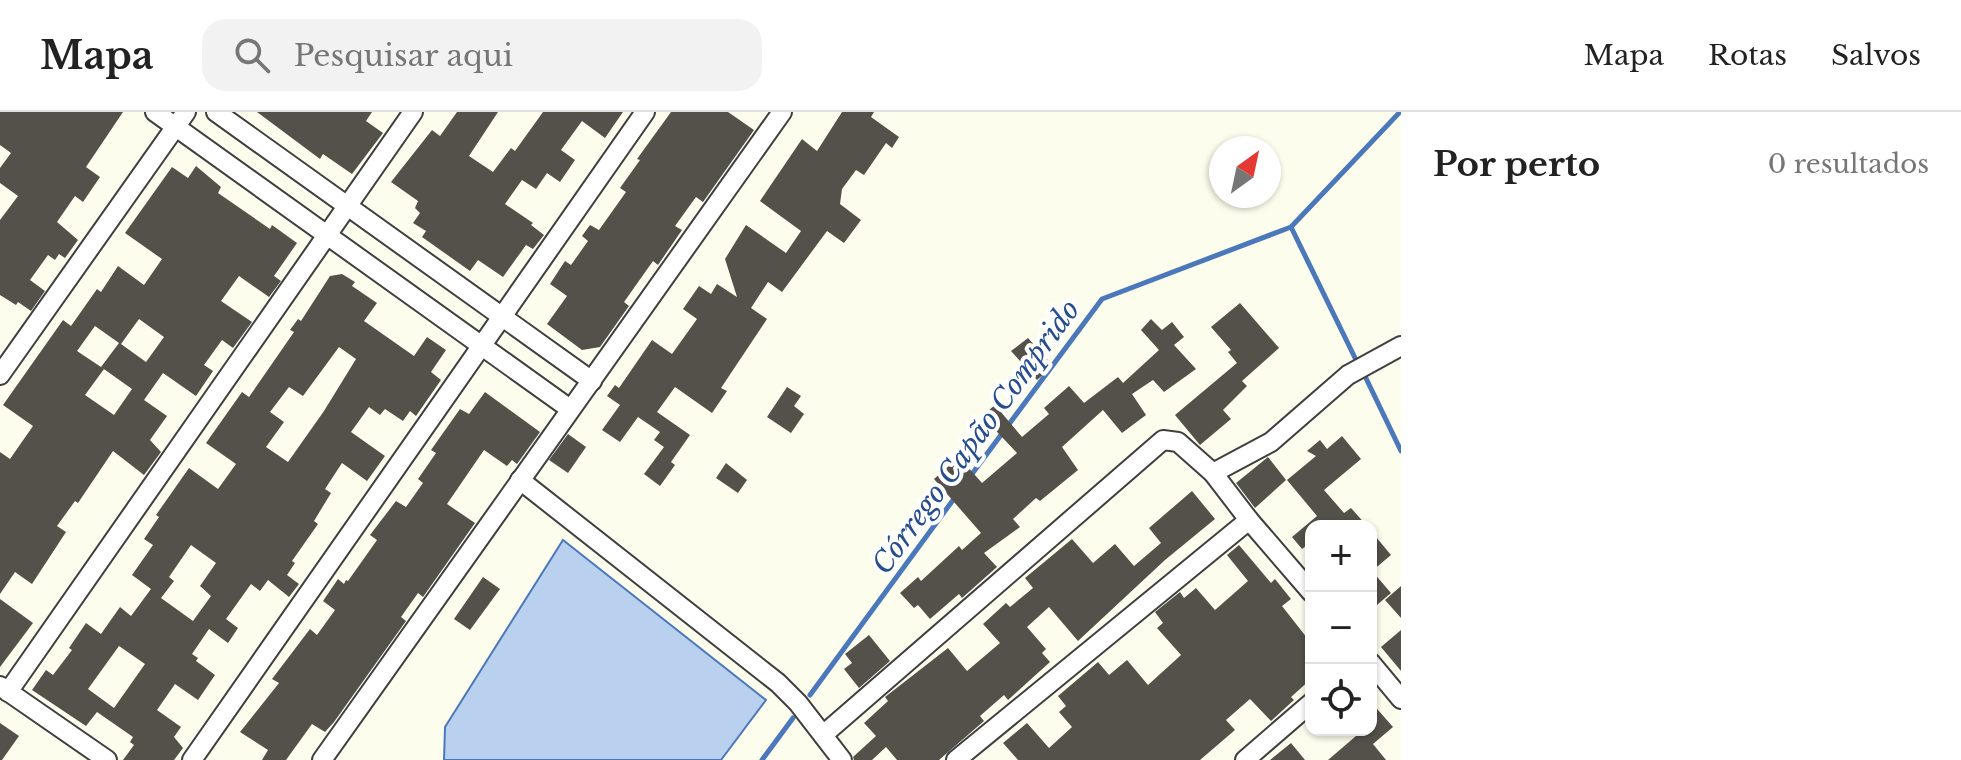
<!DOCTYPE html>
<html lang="pt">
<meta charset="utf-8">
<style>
:root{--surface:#fff;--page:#f2f2f2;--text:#222;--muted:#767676;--line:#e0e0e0}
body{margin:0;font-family:"Libre Baskerville",serif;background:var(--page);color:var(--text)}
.controls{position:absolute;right:24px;bottom:24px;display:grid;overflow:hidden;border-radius:16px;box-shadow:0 2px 6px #0004}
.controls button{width:72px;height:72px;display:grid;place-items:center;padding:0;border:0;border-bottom:2px solid var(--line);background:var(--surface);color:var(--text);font:40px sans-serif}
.compass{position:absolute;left:1209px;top:24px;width:72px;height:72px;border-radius:50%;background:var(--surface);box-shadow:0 2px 6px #0004;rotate:33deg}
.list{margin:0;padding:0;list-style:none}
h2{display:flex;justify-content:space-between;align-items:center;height:104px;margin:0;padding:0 32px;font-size:34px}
h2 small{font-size:26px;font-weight:400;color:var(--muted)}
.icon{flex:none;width:44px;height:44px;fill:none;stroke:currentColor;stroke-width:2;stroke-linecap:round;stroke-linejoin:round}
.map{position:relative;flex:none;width:1401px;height:648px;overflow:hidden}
header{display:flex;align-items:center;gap:48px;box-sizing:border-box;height:112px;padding:0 40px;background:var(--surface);border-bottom:2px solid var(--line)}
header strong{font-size:38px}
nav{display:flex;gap:44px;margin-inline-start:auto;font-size:28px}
.search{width:560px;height:72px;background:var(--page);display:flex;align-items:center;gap:20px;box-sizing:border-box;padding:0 28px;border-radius:24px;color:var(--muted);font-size:30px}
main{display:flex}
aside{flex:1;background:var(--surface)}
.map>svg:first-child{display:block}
.water{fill:#b9d0ee;stroke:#4a78bb;stroke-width:2}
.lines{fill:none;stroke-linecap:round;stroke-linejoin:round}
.stream{stroke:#4a78bb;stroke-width:5}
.building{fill:#54504a;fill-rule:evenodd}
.minor-casing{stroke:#3f3f3f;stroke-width:22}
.minor{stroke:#fff;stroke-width:18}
.labels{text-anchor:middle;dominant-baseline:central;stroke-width:8;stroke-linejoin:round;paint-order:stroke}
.water-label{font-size:28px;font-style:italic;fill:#264d8d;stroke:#fff}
</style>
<header>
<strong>Mapa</strong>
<div class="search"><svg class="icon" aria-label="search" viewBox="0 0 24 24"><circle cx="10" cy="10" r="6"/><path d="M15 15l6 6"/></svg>Pesquisar aqui</div>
<nav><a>Mapa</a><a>Rotas</a><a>Salvos</a></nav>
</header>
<main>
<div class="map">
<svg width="1401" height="648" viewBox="0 0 1401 648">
<rect width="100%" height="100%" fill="#fdfdee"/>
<!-- water -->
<polygon class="water" points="563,428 766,588 721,648 444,648 445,615"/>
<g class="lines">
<!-- stream -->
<g class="stream">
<polyline points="1291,115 1358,252"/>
<polyline points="1363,260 1401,339"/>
<polyline points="969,366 1102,187 1291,115 1400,0"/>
<polyline points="810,583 956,384"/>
<polyline points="762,648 793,606"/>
</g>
</g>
<!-- building -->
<g class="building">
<polygon points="0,0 123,0 86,55 100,65 83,90 75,84 57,110 78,128 65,146 59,142 55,148 48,143 30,168 45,179 31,199 18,190 16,193 0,183 0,108 18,84 0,71 0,56 11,41 0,33"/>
<polygon points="257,0 372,0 366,9 383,21 352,62 323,42 320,47"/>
<polygon points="457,0 498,0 469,44 493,60 511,36 515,39 543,0 623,0 605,26 582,9 561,38 575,48 560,70 547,61 536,77 522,68 505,92 533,111 531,113 544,123 533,137 526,133 503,165 478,148 470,159 422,125 426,119 413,111 420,101 415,96 418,89 391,70 432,18 440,24"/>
<polygon points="671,0 728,0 754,18 703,90 696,85 675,114 682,118 658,153 653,149 624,190 629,194 600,235 582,238 547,212 567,184 550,172 565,149 571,153 588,129 582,124 590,113 599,118 626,80 620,76 640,48 637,47"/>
<polygon points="842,0 874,0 871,5 899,25 892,36 886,31 864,63 856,58 842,77 840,92 861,108 844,131 827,119 782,180 768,170 751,196 767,207 721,276 727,279 712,301 675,275 657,300 690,323 671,350 675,353 660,374 644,362 664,335 654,328 660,320 638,305 620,330 602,318 620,293 607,284 615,273 619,276 652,228 672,242 697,207 683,197 699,174 711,182 717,172 737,185 725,147 746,113 786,141 801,119 760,89 802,27 817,39"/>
<path d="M196,54L221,75L218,81L270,117L272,113L297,131L274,164L281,169L269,185L239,164L221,189L252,210L233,236L222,228L204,253L213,259L196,284L163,261L144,288L167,304L150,328L161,340L144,363L113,339L78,391L75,389L57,414L66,420L32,472L15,460L0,482V340L10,347L33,314L3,293L63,208L71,214L97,177L101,180L118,154L144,173L162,147L125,121L172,55L188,66ZM139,207L164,225L146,250L121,232ZM95,214L119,231L101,255L132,277L114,303L85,283L104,257L77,239Z"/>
<path d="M342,162L355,170L352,174L377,191L364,209L414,244L427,225L446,238L431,260L441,268L416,304L410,299L403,309L385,297L380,303L369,295L351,320L385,344L367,369L342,351L325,377L331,381L314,409L318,412L292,449L295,451L287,463L299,472L289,485L268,468L260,479L251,472L226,507L238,516L228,531L209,517L192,542L198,546L196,549L215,563L198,588L175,572L157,598L181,615L174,625L183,636L174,648H123L134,633L130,630L133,625L97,600L86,614L32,578L46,558L53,563L72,538L69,536L86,511L101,522L120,495L131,504L151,477L132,463L153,433L144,427L159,405L156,403L189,356L218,377L236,352L206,331L242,280L249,285L294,220L290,218L298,207L301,209L330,164ZM339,235L356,247L324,299L288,350L266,335L284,310L270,300L289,275L303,284ZM191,433L216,451L200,474L211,484L193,509L161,486L174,469L169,465ZM119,534L145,552L114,596L88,577Z"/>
<polygon points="1240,191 1279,236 1242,269 1247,274 1223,298 1231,307 1200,333 1175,303 1237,251 1228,240 1231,238 1211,215"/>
<polygon points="1151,207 1162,218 1172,210 1184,225 1174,233 1196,257 1164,280 1153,268 1132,282 1146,303 1122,321 1103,298 1062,335 1078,358 1040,389 1036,386 1013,407 1020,415 984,441 997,455 962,486 959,482 930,507 918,493 914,496 900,481 918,465 921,469 959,434 962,438 981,421 934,367 959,345 982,371 1017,341 982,304 995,293 1022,325 1049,302 1044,296 1069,274 1084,291 1118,265 1123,271 1159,238 1141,218"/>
<polygon points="1028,226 1053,254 1037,268 1011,239"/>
<polygon points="787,275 801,284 794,294 804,302 791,321 767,305"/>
<polygon points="485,280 540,320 517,352 512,348 507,354 484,338 447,392 475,411 423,485 418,481 401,505 406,509 334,610 325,620 312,612 286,648 262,648 268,638 240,620 279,571 272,567 310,517 317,523 335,498 323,489 338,467 344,472 346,468 348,469 377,428 370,423 396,389 406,395 423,371 418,367 436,341 431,338 460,297 469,302"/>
<polygon points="568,322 586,335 568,361 549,348"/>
<polygon points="1342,324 1361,347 1324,378 1344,401 1351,396 1367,414 1311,414 1311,430 1302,437 1292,425 1317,404 1287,368 1316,344 1307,339 1320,328 1327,337"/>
<polygon points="1268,345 1286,368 1255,396 1236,371"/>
<polygon points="726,351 747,368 738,381 716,366"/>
<polygon points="1192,379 1215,407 1165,448 1078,529 1049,495 1027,515 1046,537 1042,541 1050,550 1008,588 1004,583 980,604 984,609 939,648 897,648 886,635 872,648 854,648 853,645 876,624 864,611 888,589 885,585 948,536 967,559 1000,531 983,512 1006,491 1010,495 1033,476 1025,466 1072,427 1093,451 1115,432 1134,454 1161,431 1149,416"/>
<polygon points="1371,419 1391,443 1372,459 1391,481 1371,498"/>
<polygon points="1239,433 1271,471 1275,467 1291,487 1282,494 1311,531 1311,567 1291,585 1294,588 1271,609 1250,587 1226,608 1235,618 1200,648 1018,648 1003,631 1027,611 1049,636 1072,615 1059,600 1066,594 1058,584 1098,550 1109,563 1127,548 1148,573 1181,543 1157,516 1163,511 1155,500 1180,480 1184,486 1196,476 1215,498 1248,469 1227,443"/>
<polygon points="483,465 500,477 470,518 454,507"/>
<polygon points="1401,474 1401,506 1385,488"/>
<polygon points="0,487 33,511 0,555"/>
<polygon points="1401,518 1401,559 1381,535"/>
<polygon points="869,523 890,549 859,576 844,557 852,551 845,542"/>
<polygon points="1371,590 1393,615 1373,632 1386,648 1328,648 1363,618 1371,618"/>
<polygon points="0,611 19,624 2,648 0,648"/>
<polygon points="1291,631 1305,648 1270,648"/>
</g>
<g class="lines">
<defs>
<g id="minor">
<polyline points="155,0 570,297"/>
<polyline points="216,0 592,269"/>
<polyline points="0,263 186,0"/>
<polyline points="1213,361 1271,330 1348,263 1401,234"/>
<polyline points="520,368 778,571 798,591 842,648"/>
<polyline points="1371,551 1401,587"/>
<polyline points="0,574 107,648"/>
<polyline points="8,580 413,0"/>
<polyline points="823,623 1163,328 1178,330 1213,361 1249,408 1311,480"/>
<polyline points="192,648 645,0"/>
<polyline points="322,648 782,0"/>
<polyline points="956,648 1249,408"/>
<polyline points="1245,648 1311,591"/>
</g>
</defs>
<!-- minor casing -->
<use href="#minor" class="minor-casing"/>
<!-- minor -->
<use href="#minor" class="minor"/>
</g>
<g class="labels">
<!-- water labels -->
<g class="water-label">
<text transform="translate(976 325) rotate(-54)">Córrego Capão Comprido</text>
</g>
</g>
</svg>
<div class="controls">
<button>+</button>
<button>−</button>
<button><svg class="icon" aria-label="locate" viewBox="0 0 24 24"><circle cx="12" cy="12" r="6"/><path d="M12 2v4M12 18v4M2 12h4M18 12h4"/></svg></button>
</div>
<svg class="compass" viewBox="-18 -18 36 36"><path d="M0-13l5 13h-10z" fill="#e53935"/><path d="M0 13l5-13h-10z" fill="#767676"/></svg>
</div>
<aside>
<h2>Por perto<small>0 resultados</small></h2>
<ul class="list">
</ul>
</aside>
</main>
